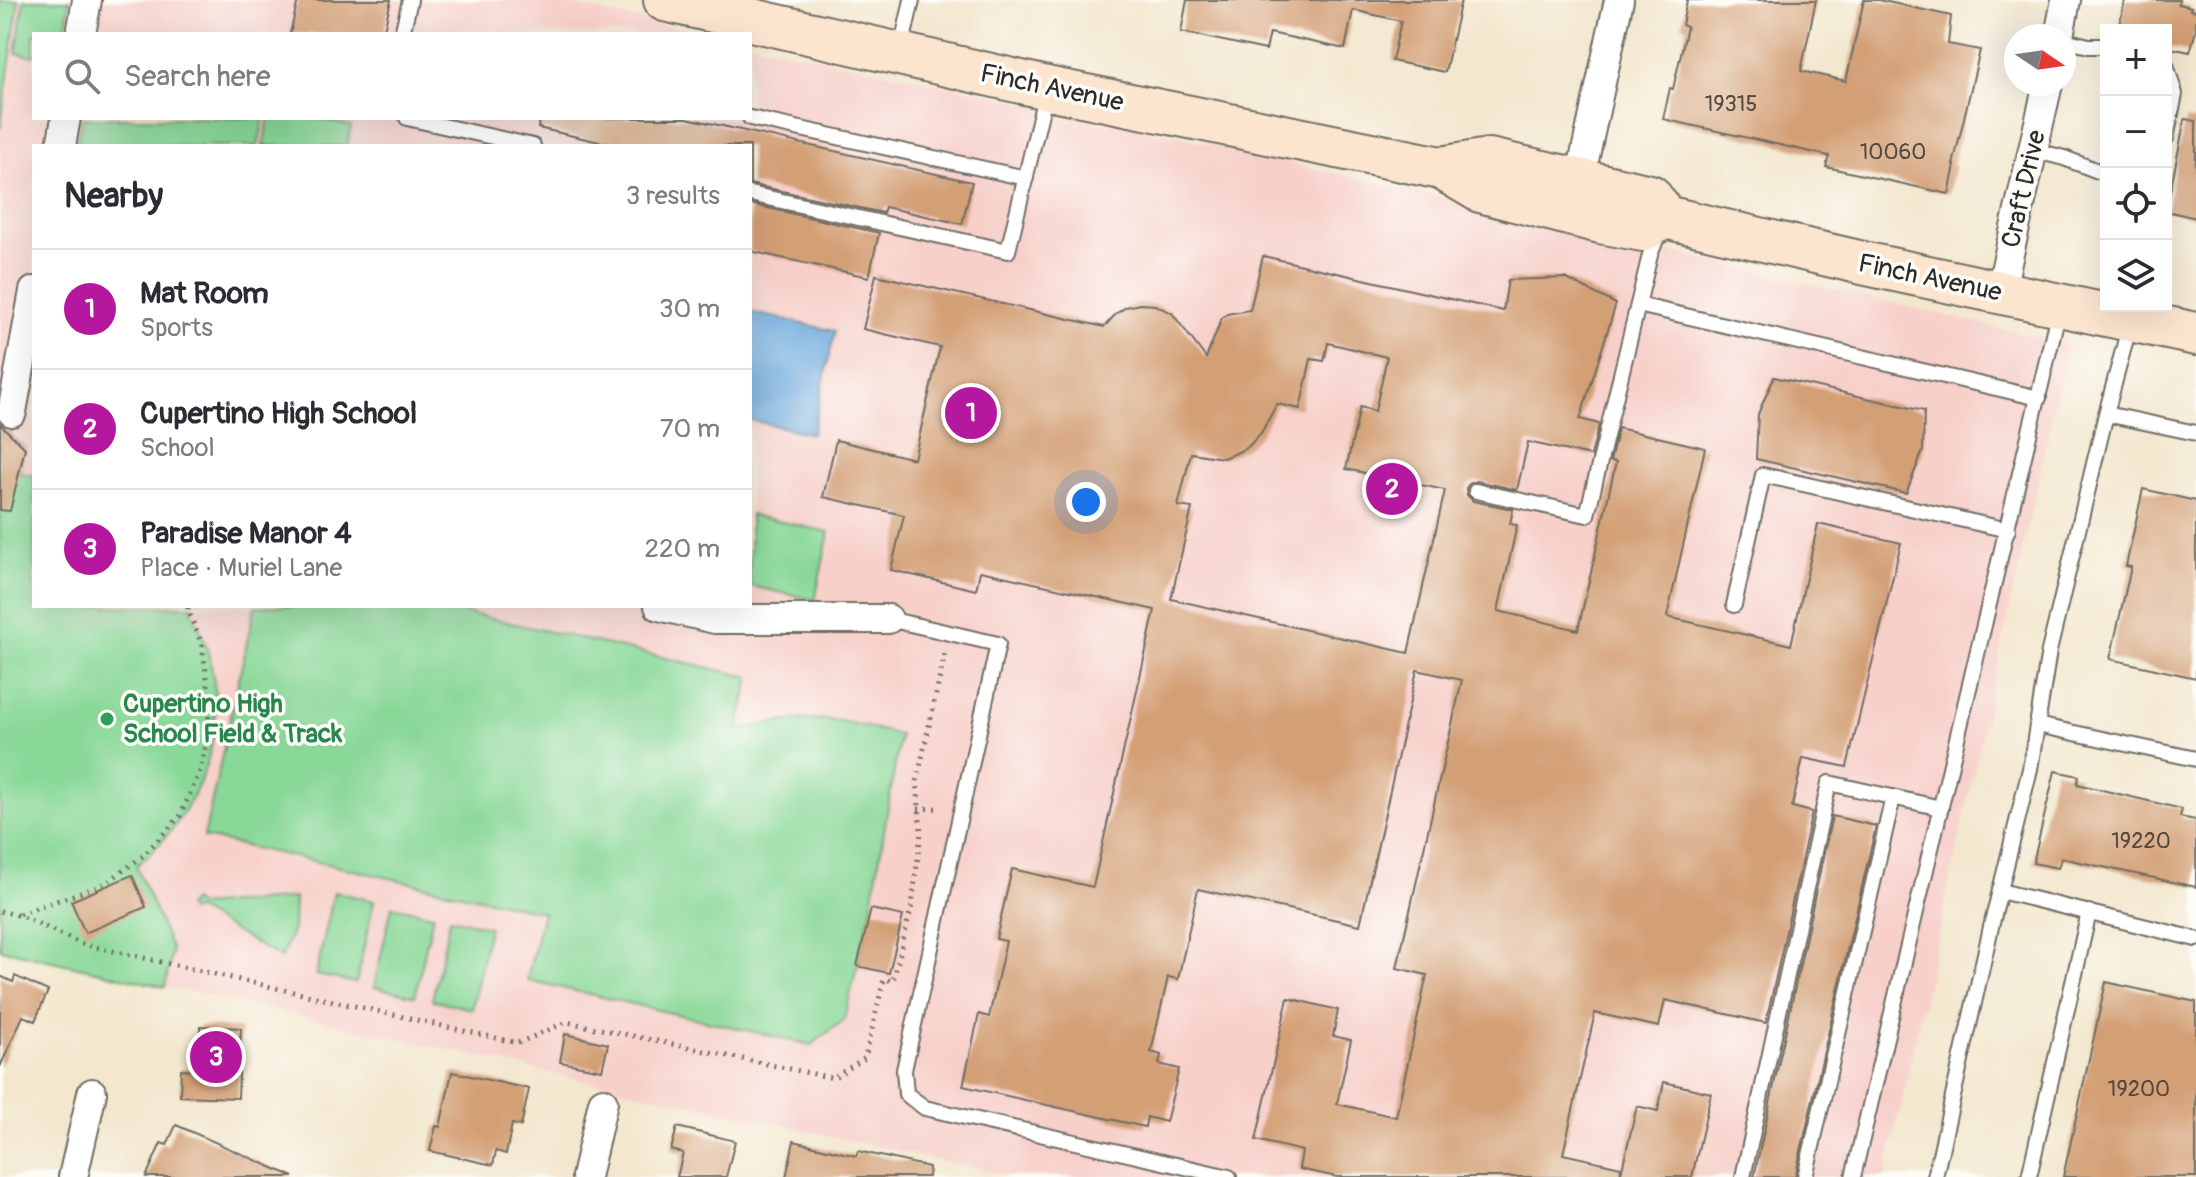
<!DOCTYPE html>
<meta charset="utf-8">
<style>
:root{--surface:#fff;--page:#f7f7f7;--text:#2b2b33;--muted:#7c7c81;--line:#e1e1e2;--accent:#b5179e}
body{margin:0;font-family:Pangolin,sans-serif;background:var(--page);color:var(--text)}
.controls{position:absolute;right:24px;top:24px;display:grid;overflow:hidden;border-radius:0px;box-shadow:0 8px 32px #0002}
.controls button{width:72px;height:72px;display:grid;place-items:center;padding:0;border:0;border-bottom:2px solid var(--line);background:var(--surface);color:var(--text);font:40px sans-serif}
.compass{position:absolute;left:2004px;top:24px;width:72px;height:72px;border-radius:50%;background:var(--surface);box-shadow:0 8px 32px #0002;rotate:103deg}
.you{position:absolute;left:1086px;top:502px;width:28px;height:28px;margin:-20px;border:6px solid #fff;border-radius:50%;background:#1a73e8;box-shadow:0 0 0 12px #1a73e833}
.badge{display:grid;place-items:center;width:52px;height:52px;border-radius:50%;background:var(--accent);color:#fff;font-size:26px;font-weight:700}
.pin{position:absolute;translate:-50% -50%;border:4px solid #fff;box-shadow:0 2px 8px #0006}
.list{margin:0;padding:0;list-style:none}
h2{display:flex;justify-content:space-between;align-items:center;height:104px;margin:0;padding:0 32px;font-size:34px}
h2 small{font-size:26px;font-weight:400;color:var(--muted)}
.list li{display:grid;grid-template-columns:52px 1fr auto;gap:24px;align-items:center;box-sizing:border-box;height:120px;padding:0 32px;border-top:2px solid var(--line)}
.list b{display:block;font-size:30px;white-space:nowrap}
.list p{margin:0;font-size:26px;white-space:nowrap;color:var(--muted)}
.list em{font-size:26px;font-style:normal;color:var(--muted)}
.icon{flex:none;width:44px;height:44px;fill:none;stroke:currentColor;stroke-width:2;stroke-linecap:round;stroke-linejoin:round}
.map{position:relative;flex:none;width:2196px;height:1177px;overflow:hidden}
.search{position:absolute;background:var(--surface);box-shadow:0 8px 32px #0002;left:32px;top:32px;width:720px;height:88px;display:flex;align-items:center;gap:20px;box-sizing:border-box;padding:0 28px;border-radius:0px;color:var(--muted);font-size:30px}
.panel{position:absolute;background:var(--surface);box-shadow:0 8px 32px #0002;left:32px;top:144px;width:720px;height:464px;border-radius:0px}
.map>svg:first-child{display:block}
.built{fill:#f7d0ca;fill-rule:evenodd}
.green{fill:#89d898;stroke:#5a8262;stroke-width:2}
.water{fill:#6ba8dd;stroke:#4b6a84;stroke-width:2}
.building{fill:#d39f75;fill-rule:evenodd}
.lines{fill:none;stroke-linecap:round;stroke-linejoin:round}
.lane-casing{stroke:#716d64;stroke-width:18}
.street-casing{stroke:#716d64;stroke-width:32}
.secondary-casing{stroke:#716d64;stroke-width:46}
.path{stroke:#716d64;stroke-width:5;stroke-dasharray:2 6;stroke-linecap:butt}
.lane{stroke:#fff;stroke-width:14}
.street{stroke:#fff;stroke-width:28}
.secondary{stroke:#fce5cf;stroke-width:42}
.leisure-dot{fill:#2e9e5b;stroke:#fdfcf7;stroke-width:3}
.labels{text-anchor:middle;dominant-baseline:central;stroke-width:7;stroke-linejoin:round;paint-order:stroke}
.number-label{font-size:22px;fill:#55483e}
.street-label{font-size:26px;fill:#2b2b2b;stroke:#fdfcf7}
.leisure-label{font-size:26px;font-weight:bold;fill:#27864d;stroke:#fdfcf7;text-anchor:start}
</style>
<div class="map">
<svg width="2196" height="1177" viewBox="0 0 2196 1177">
<rect width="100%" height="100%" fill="#fdfcf7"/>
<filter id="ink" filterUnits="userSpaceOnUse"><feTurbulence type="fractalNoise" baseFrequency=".0125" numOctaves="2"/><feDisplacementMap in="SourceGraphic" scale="16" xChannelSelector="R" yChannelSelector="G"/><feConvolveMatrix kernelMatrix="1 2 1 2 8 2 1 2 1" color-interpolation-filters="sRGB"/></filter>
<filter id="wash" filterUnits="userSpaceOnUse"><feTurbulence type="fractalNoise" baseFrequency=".006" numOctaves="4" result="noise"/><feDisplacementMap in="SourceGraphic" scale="32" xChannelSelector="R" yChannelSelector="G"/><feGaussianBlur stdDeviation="1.8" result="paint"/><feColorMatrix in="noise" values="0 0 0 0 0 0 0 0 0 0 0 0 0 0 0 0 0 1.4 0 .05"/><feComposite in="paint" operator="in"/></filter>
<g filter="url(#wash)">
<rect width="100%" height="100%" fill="#f3e7ce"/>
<!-- built -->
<path class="built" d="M0,0H547L708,34H34V118H750V43L1064,110L2068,344L1885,1177H1013L0,949ZM34,146H750V606H34Z"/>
<!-- green -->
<g class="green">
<polygon points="0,0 19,0 0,129"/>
<polygon points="24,0 70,0 65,34 34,34 34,56 16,53"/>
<polygon points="82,118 264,118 258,146 76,146"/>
<polygon points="269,118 315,118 351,126 347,146 263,146"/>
<path d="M0,426L13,428L11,435L25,448L19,472L34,476V606H193L192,611C238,702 214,802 136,866L172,950L165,987L0,949Z"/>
<polygon points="750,515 829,532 815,600 750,586"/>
<path d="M255,606H436L750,677L738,730C770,723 805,716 838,721C858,724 879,730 900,735L871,909L844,1020L811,1045L527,980L543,912L204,837Z"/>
<polygon points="334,892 374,901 356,983 316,975"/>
<polygon points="294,898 293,929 281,958 197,910 190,911 188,909 187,906 192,901 198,906"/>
<polygon points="392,906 433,915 415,996 374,987"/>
<polygon points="450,918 489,927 472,1009 432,1000"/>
</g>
<!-- water -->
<polygon class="water" points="750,312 835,331 812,434 750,420"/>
<g id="blocks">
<!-- building -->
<g class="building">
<polygon points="298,0 391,0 383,34 290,34"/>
<polygon points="1187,0 1461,0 1445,72 1392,61 1401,21 1353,10 1345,49 1270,33 1266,50 1181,32"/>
<polygon points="1687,0 1816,0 1801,71 1846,81 1864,0 1879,0 1951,16 1948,44 1980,50 1953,165 1955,165 1949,194 1826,167 1829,156 1663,119 1670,88 1673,89 1687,27 1682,25"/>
<polygon points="2125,0 2179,0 2178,4 2191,7 2190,10 2196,11 2196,30 2190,52 2166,47 2166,30 2118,30"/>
<polygon points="539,118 687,118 972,182 962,224 885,207 883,213 750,184 750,146 617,146 538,128"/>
<polygon points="2185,119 2196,121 2196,218 2166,211"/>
<polygon points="750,204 879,233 869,277 750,251"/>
<path d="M1263,256L1503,311L1508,280L1565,278L1616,304L1580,419L1599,424L1591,456L1528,442L1517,490L1477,481L1469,484L1466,488L1467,495L1473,501L1513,509L1510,524L1517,525L1498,611L1578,630L1616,462L1610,461L1618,428L1705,448L1667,617L1791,645L1818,524L1901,543L1847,767L1803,758L1792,807L1812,812L1766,1023L1665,1000L1659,1027L1595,1013L1563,1154L1621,1167L1620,1177H1337L1299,1169L1302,1151L1256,1140L1288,998L1338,1010L1333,1036L1351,1040L1337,1104L1396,1117L1427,975L1397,968L1462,680L1417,670L1360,925L1198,889L1178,979L1168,977L1151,1052L1161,1055L1159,1064L1179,1069L1166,1122L1147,1117L1145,1127L963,1086L979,1014L989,1017L1006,941L996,939L1012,869L1093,887L1155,610L980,571L976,590L891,570L904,515L823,497L836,440L914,459L940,347L863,329L876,275L1104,327L1116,314L1126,307L1140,304L1155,305L1172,313L1206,358L1222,318L1227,314L1250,310ZM1328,343L1387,357L1375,411L1360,407L1346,469L1445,490L1408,653L1171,599L1192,508L1178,506L1191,453L1223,458L1234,454L1248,447L1261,433L1277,404L1300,409L1311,359L1324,361Z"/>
<polygon points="1774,377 1924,411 1923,451 1906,493 1756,459 1758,414"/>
<polygon points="0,424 25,448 10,511 0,510"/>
<polygon points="2143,489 2196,501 2196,678 2110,659 2131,567 2126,566"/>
<polygon points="2055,771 2079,776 2077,784 2182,809 2180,817 2196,820 2196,887 2061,858 2058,868 2033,863"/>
<polygon points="1832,816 1876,826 1795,1177 1754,1177"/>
<polygon points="132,875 146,907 85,933 71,901"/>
<polygon points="871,909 903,916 889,973 857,966"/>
<polygon points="0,976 13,982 15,976 48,991 35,1021 23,1016 0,1067"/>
<polygon points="2106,982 2196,1002 2196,1177 2063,1177"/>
<polygon points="200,1026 241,1028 238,1098 180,1096 181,1069 193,1070 194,1044 200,1044"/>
<polygon points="565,1034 608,1044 602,1070 560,1062"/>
<polygon points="452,1072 529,1089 521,1126 512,1124 506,1154 496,1151 493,1165 430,1151 436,1126 440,1127"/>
<polygon points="1664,1082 1711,1093 1692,1177 1620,1177 1637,1106 1658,1111"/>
<polygon points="176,1125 294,1177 146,1177 161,1143 167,1145"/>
<polygon points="677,1127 735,1141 726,1177 677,1177 683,1153 671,1150"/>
<polygon points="794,1141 856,1156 858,1151 929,1167 928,1177 786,1177"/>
</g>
</g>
</g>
<g filter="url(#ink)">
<use href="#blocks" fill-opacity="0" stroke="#716d64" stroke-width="2"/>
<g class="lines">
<defs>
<g id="lane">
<polyline points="402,34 410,0"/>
<polyline points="2064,40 2089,46 2106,46"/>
<polyline points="901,49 912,0"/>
<polyline points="2166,65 2175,94 2166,138"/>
<polyline points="407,118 533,146"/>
<polyline points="750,118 1026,178"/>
<polyline points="2033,150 2064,158 2106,174"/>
<polyline points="750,194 1008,251 1046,92"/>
<polyline points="1638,305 2039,398"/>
<polyline points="2106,414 2196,433"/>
<polyline points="1476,491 1587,515 1650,255 1659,232"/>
<polyline points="1734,605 1763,475 2008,530"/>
<polyline points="888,619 998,644 904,1070 906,1094 925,1108 1229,1177"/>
<polyline points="2037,725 2196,759"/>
<polyline points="2000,891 2196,939"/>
<polyline points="1743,1177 1829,783 1941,808"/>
<polyline points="1805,1177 1893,797"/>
<polyline points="1853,1177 2059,309"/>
<polyline points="1935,1177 1991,927 2030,769 2049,651 2106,414 2130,324"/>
<polyline points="2029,1177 2089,912"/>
</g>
<g id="street">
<polyline points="81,34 87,0"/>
<polyline points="2059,36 2066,0"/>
<polyline points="61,146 66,118"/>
<polyline points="1576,197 1619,0"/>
<polyline points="2000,293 2048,84"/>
<polyline points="12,412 34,291"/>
<polyline points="659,606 715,619 888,619"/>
<polyline points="73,1177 92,1093"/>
<polyline points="586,1177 603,1102"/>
</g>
<g id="secondary">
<polyline points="665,0 1047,88 1441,168 1480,191 1600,222 1643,230 1665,217"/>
<polyline points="1441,168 1489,160 1650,196 1665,217 1867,264 2196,334"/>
</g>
</defs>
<!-- lane casing -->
<use href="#lane" class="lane-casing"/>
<!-- street casing -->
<use href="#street" class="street-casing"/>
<!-- secondary casing -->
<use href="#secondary" class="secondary-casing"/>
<!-- path -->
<g class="path">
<polyline points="918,809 941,808"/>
<polyline points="0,911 21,916 82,944 518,1043 567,1022 833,1078 865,1058 884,979 893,981 912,905 921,833 917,781 945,653"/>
<polyline points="19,914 105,884 143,856 180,816 199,774 209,732 208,686 202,645 188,610 188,606"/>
</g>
<!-- lane -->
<use href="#lane" class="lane"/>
<!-- street -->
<use href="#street" class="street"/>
<!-- secondary -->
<use href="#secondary" class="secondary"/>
</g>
</g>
<!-- markers -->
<circle class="leisure-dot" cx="107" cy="719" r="8"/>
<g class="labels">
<!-- number labels -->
<g class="number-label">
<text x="1731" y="104">19315</text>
<text x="1893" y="152">10060</text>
<text x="2141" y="841">19220</text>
<text x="2139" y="1089">19200</text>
</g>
<!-- street labels -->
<g class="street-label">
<text transform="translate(1052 88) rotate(12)">Finch Avenue</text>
<text transform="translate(2024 189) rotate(-77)">Craft Drive</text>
<text transform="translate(1930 278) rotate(12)">Finch Avenue</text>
</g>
<!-- leisure labels -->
<g class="leisure-label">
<text x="123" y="704">Cupertino High<tspan x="123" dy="30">School Field &amp; Track</tspan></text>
</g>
</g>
</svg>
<div class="controls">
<button>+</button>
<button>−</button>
<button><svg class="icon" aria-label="locate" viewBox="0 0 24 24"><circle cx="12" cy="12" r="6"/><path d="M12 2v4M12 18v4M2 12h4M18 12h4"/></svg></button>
<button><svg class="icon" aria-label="layers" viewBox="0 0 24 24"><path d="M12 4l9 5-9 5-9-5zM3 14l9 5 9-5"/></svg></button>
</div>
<svg class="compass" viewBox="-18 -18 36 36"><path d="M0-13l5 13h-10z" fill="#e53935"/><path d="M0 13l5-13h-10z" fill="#7c7c81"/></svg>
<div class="you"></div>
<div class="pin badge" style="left:971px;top:413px">1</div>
<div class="pin badge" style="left:1392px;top:489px">2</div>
<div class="pin badge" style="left:216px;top:1057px">3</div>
<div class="search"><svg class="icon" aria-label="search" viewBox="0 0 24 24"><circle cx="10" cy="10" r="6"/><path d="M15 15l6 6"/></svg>Search here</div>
<section class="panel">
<h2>Nearby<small>3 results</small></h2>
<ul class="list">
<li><span class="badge">1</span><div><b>Mat Room</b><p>Sports</p></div><em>30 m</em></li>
<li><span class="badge">2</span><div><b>Cupertino High School</b><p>School</p></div><em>70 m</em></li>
<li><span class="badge">3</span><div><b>Paradise Manor 4</b><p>Place · Muriel Lane</p></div><em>220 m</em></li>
</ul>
</section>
</div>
